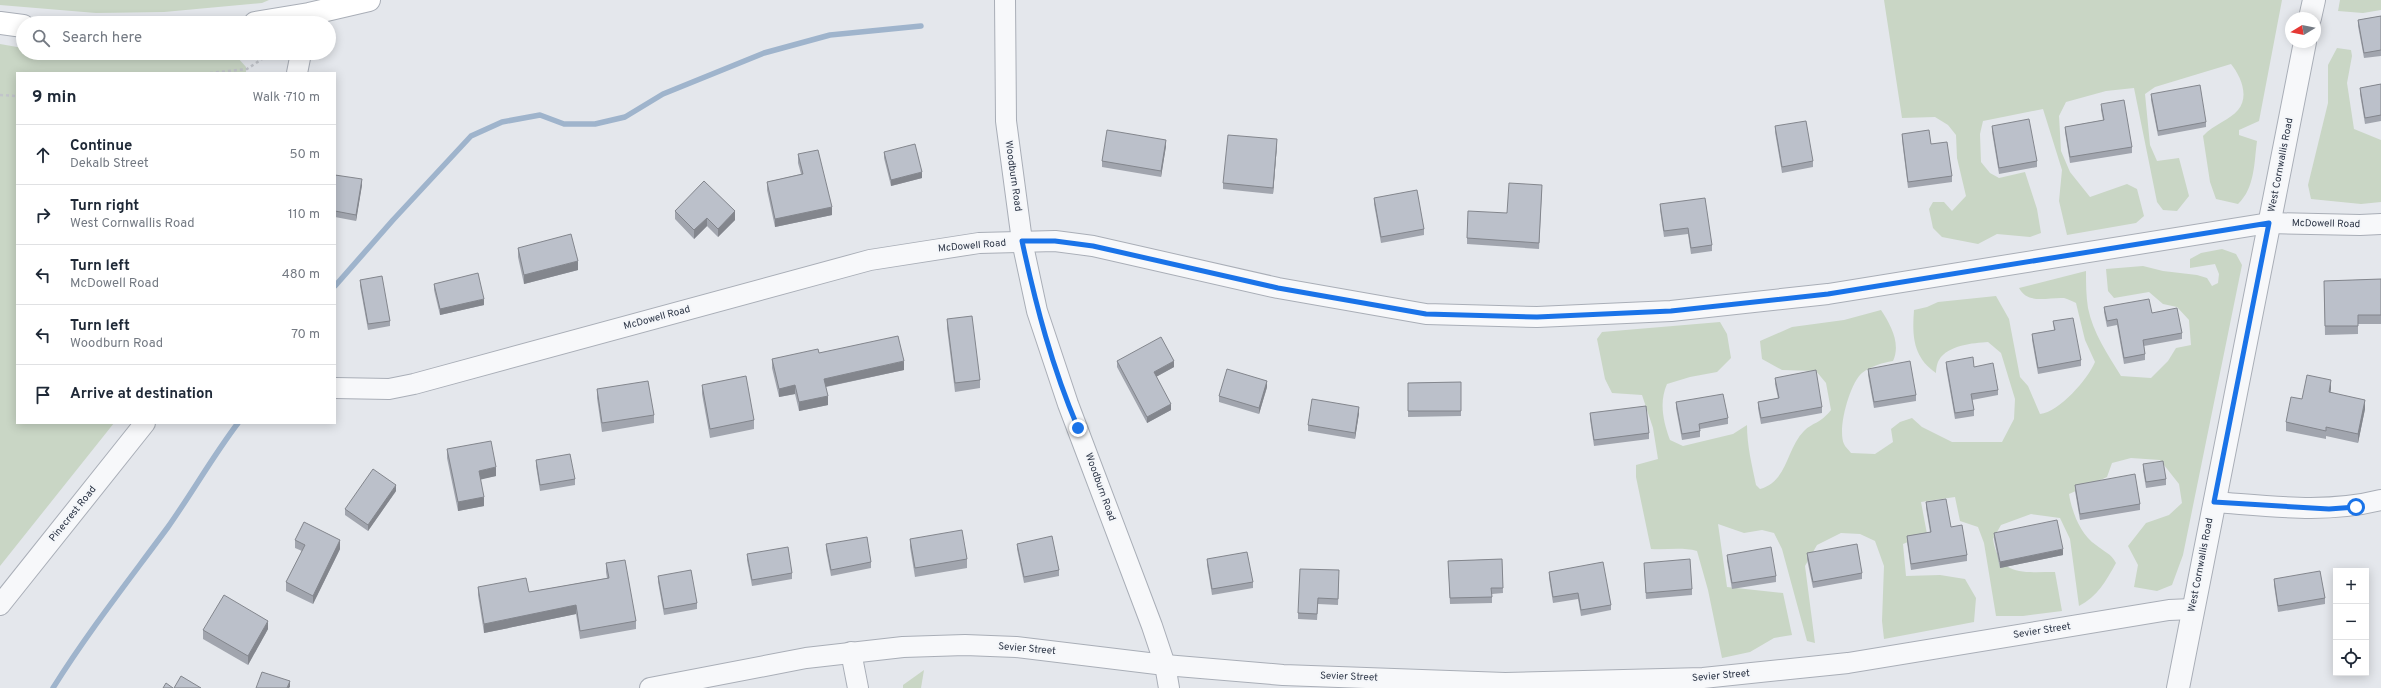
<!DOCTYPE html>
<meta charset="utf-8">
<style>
:root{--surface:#fff;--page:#f2f2f3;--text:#1f2937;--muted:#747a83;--line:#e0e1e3}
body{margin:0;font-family:Overpass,sans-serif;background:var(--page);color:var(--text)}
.controls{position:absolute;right:12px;bottom:12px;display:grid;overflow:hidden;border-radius:0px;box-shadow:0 2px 10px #0003}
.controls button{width:36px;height:36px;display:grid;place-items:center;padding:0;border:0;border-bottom:1px solid var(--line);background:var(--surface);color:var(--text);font:20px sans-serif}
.compass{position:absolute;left:2285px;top:12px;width:36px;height:36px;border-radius:50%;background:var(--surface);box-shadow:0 2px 10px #0003;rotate:260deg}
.stop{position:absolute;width:12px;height:12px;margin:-9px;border:3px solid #1a73e8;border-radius:50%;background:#fff}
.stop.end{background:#1a73e8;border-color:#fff;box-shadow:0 1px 4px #0008}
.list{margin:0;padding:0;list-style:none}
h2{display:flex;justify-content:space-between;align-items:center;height:52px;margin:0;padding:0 16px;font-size:17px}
h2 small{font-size:13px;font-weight:400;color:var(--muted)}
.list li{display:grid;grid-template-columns:26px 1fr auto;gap:12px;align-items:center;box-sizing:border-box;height:60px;padding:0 16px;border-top:1px solid var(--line)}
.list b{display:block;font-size:15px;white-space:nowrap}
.list p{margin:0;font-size:13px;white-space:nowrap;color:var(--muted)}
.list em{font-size:13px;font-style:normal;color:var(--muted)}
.icon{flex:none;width:22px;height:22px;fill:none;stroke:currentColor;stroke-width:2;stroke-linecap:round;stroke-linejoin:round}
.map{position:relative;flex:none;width:2381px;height:688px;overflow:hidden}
.search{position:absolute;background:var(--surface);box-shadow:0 2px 10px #0003;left:16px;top:16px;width:320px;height:44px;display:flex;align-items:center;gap:10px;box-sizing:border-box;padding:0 14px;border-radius:22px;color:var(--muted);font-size:15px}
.panel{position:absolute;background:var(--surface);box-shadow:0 2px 10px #0003;left:16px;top:72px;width:320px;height:352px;border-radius:0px}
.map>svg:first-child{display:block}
.green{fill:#c9d6c5}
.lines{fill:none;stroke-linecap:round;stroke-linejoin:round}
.stream{stroke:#9fb4cc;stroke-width:5.5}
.minor-casing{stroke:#a9aeb7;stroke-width:22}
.tertiary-casing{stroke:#a9aeb7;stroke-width:24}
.secondary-casing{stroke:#a9aeb7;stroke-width:24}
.path{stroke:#c2c5cb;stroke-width:2.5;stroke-dasharray:3 3;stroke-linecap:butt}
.minor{stroke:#f7f8fa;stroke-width:20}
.tertiary{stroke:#f7f8fa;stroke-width:22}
.secondary{stroke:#fff;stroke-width:22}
.wall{fill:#a1a5ae}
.shaded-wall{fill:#83868d}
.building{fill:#bbc0ca;stroke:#83868d}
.route{stroke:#1a73e8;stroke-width:5}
.labels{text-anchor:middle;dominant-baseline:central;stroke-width:4;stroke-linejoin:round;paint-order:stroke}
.street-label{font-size:10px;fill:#2b3445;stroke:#f4f6f9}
</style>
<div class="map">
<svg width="2381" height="688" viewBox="0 0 2381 688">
<rect width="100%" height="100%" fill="#e4e7ec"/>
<!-- green -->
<g class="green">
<polygon points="0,0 269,0 262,3 164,12 96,13 0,5"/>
<path d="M1884,0H2282L2259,121L2239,130V135L2257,141C2254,163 2255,188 2238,204L2216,199L2210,182L2203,136C2214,124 2230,120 2238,110C2250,96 2240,75 2231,64L2155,87L2145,94L2150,145L2157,161L2179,158L2189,196L2177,211L2163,210L2157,202L2134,88L2106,91L2066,102L2059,116L2061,151L2070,172L2090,197L2127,184L2137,189L2144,216L2136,223L2067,235L2059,201L2062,170L2043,109L1983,121L1980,134L1981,162L1990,173L1999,178L2025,172L2037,209L2041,233L2030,237L1997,234L1978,244L1942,237L1933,228L1929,209L1933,202H1944L1952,211L1966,196L1957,158L1956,135L1948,125L1935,117L1902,118Z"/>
<polygon points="2340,0 2381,0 2381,10 2363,13 2338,11"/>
<polygon points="0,44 23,48 23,53 237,57 246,67 246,73 17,73 17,423 114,423 0,566"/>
<polygon points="2337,48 2351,50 2352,56 2347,83 2354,129 2381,140 2381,202 2361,204 2311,199 2308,185 2328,103 2328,65"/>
<path d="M2222,249L2236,254L2242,265L2183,555L2172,585L2157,591L2134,587L2138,565L2128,546L2146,523L2169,515L2182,503L2179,484L2160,460L2131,458L2112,463L2107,477L2069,494C2072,512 2080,534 2096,545C2104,552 2111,553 2116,563C2106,581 2097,597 2079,606L2070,539L2060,518L2031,514L2001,525L1993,539C1999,577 2023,572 2055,572L2062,611L2023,616H1996L1984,543L1978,527L1960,521L1955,497L1921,502L1927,534L1903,544L1906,576L1940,575L1965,579L1976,598L1974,622L1884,639L1882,621L1884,566L1875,541L1860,534L1841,533L1817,545L1805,566L1815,643L1807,641L1782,549L1774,533L1762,530L1744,533L1718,524L1727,587L1783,593L1792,635L1774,638L1750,652L1722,658L1708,590L1697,551C1682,547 1667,550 1651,549L1636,477V465L1658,459L1653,428L1642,395L1612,393L1605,379L1597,339L1602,332L1720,322L1727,334L1731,358L1717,372L1690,377L1667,384C1659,402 1663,421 1670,440L1683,446L1733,434L1747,425C1747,446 1752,465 1756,485L1760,489C1788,481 1786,449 1804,431C1813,422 1820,424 1831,410L1826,383L1816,371L1782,370L1762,359L1760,341L1792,327L1844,320L1881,310C1891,325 1901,344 1893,361C1882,363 1871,366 1862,373C1850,383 1837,429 1844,444C1845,447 1849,450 1851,453L1875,454L1893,442L1891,429L1900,422L1912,418L1922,427L1952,442H2002L2014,419L2015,399L2001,353L1988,342C1973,343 1948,345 1939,360C1937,363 1936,369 1936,373C1913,357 1912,336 1914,310L1927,307L1938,302L1996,296L2009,319L2020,377L2028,386L2040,414C2059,412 2088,379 2095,362L2085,340L2076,303C2072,301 2068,299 2064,298C2048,297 2028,305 2019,288L2086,271C2086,283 2086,296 2088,308C2093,333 2108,355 2121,376L2151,378L2168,361L2176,348L2191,345L2189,320L2177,307L2163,304L2149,292L2114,298L2108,291L2106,269L2143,266L2163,271L2197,275L2207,278L2212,286L2218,283L2219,274L2215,264L2190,268V259L2201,253Z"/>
<polygon points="924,670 921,688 903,688 903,685"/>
</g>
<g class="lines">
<!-- stream -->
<g class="stream">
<polyline points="335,286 393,220 471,136 502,122 540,115 564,124 595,124 625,117 663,94 764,53 830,35 921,26"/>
<path d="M53,688C88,632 129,580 168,527C192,493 213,456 238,423"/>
</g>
<defs>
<g id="minor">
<polyline points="1005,0 1006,121 1022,241 1037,311 1068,404 1152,626 1165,665 1169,688"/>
<polyline points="297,73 301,53"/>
<polyline points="335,388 389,389 414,384 870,260 979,243 1055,241 1093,246 1278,288 1426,314 1537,317 1671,311 1828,294 2269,223 2360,225 2381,224"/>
<path d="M2214,502C2270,506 2326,514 2381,500"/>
<polyline points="0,605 145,423"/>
<polyline points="851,652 858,688"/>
<polyline points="650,688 806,658 903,647 965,645 1016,647 1165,665 1283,675 1505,683 1703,678 1848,663 2169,610 2192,609"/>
</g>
<g id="tertiary">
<polyline points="2310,18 2314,0"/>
<polyline points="2178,688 2305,42"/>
</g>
<g id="secondary">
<polyline points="0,23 23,26"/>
<polyline points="255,23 309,14 369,0"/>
</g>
</defs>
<!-- minor casing -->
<use href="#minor" class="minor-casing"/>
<!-- tertiary casing -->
<use href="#tertiary" class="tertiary-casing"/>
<!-- secondary casing -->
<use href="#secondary" class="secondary-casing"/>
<!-- path -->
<g class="path">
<polyline points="210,73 247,69 268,55 282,56"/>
<polyline points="0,95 17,96"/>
</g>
<!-- minor -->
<use href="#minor" class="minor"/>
<!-- tertiary -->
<use href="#tertiary" class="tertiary"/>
<!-- secondary -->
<use href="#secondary" class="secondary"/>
</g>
<!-- wall -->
<g class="wall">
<polygon points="2381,16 2381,56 2364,58 2358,26 2358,20"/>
<polygon points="2381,84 2381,121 2365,124 2360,94 2360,88"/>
<polygon points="2151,94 2206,122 2206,127 2158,136 2151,100"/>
<polygon points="2101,104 2132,147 2132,153 2070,163 2065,132 2065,127 2103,120 2101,110"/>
<polygon points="1775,126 1813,161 1813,167 1782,173 1775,132"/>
<polygon points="1992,126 2037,161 2037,167 1999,174 1992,132"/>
<polygon points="1902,134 1931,144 1952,176 1952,182 1908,188 1902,140"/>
<polygon points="1277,145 1273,194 1223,189 1223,183"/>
<polygon points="1166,146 1161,177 1102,167 1102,161"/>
<polygon points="884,152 922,178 891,186 884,158"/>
<polygon points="798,154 832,215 775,227 767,190 767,182 801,174 798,163"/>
<polygon points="335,175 362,185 356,221 335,217"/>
<polygon points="1542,190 1539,249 1467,244 1467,238"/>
<polygon points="1374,198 1424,229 1424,235 1381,243 1374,204"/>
<polygon points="1660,204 1712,245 1712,251 1691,254 1688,234 1664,237 1660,210"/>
<polygon points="675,211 735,220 718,237 707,226 694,239 675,219"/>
<polygon points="518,248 578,270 524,284 518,257"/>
<polygon points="2381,279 2381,324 2358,324 2358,334 2325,335 2324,281"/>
<polygon points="360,280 390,321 390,326 368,330 360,286"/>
<polygon points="434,284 484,305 440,315 434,290"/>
<polygon points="2104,307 2152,313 2182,333 2182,339 2144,346 2145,354 2145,360 2124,364 2117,325 2107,327 2104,312"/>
<polygon points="947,319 980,380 980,388 955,392 947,328"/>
<polygon points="2053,321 2081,360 2081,366 2038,374 2032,340 2032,334 2054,330"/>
<polygon points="819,353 904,370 826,387 828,405 799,411 795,394 779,397 772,368 772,359"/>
<polygon points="1117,361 1174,367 1156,377 1171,410 1147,423 1117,367"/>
<polygon points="1946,362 1974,367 1998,390 1998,395 1972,400 1974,410 1974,416 1955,419 1946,368"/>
<polygon points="1868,369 1916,395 1916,401 1874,408 1868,375"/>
<polygon points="1775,378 1822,407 1822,413 1761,424 1758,408 1758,402 1778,398 1775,384"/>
<polygon points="1461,382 1461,416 1408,417 1408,383"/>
<polygon points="702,385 754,420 754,429 710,438 702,394"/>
<polygon points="1267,387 1259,414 1219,402 1219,396"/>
<polygon points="597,389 654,415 654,423 602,432 597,398"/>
<polygon points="2331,389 2330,392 2365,409 2358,443 2326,436 2326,439 2286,431 2286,422"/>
<polygon points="1676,402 1728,418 1728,424 1700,429 1700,437 1682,440 1676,408"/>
<polygon points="1359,413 1355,439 1308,431 1308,425"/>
<polygon points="1590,413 1649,433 1649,439 1594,446 1590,419"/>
<polygon points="447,449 496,476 480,479 484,506 458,511 447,458"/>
<polygon points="536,460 575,479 575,485 540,491 536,466"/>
<polygon points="2143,464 2166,479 2166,485 2146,488 2143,470"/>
<polygon points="2075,485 2140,504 2140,510 2080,520 2075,491"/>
<polygon points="396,491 368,531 345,515 345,509"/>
<polygon points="1926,502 1951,527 1967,555 1967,561 1911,570 1907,542 1907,536 1930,532 1926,508"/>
<polygon points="1994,533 2063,555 2000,568 1994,539"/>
<polygon points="910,539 967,559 967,568 915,577 910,547"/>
<polygon points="295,540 340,549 313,604 286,591 286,582 302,551 295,548"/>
<polygon points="826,544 871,562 871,568 831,576 826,550"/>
<polygon points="1017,544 1059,570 1059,576 1024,583 1017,549"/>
<polygon points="1807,553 1862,573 1862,579 1813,588 1807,559"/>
<polygon points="747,554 792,573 792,579 752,586 747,560"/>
<polygon points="1727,555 1776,576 1776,582 1732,589 1727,561"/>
<polygon points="1207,559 1253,582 1253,588 1212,595 1207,565"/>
<polygon points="1502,559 1503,593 1492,594 1492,603 1450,604 1448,561"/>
<polygon points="606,563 636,621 636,629 580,639 576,614 484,633 478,595 478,587 529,592 607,578 606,572"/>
<polygon points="1644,563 1692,589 1692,595 1646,599"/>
<polygon points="1549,572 1611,605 1611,610 1581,616 1578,599 1553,603 1549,578"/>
<polygon points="658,576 697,603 697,609 664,615 658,582"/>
<polygon points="1339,576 1338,605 1318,604 1317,620 1298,619 1298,613"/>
<polygon points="2274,579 2325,598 2325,604 2278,612 2274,585"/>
<polygon points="268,629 248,665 203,639 203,630"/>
</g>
<!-- shaded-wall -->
<g class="shaded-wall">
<polygon points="1277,139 1277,145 1273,194 1273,188"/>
<polygon points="1166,140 1166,146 1161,177 1161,171"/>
<polygon points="922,172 922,178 891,186 891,180"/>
<polygon points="362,179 362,185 356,221 356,215"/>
<polygon points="832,207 832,215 775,227 775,219"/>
<polygon points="735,211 735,220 718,237 718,229"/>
<polygon points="707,218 707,226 694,239 694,230"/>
<polygon points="578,261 578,270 524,284 524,275"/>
<polygon points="484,299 484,305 440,315 440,309"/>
<polygon points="904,361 904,370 824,387 824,379"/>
<polygon points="1174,361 1174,367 1154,378 1154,372"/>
<polygon points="2331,380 2331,389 2329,401 2329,392"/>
<polygon points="1267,381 1267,387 1259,414 1259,408"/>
<polygon points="795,385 795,394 779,397 779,389"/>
<polygon points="828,396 828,405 799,411 799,402"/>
<polygon points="2365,400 2365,409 2358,443 2358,434"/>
<polygon points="1171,404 1171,410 1147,423 1147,417"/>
<polygon points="1359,407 1359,413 1355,439 1355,433"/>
<polygon points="496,467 496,476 479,480 479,471"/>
<polygon points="396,485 396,491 368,531 368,525"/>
<polygon points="484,497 484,506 458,511 458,502"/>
<polygon points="340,540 340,549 313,604 313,596"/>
<polygon points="2063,549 2063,555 2000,568 2000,562"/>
<polygon points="576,605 576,614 484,633 484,624"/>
<polygon points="268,621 268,629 248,665 248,656"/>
<polygon points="290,681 290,687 289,688 287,688"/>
</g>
<!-- building -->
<g class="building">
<polygon points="2381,16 2381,50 2364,53 2358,20"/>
<polygon points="2381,84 2381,115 2365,118 2360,88"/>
<polygon points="2200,85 2206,122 2158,131 2151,94"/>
<polygon points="2124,100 2132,147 2070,157 2065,127 2104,120 2101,104"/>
<polygon points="2029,119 2037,161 1999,168 1992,126"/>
<polygon points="1806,121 1813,161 1782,167 1775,126"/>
<polygon points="1107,130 1166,140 1161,171 1102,161"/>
<polygon points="1929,130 1931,144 1947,142 1952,176 1908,182 1902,134"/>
<polygon points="1228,135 1277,139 1273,188 1223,183"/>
<polygon points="915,144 922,172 891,180 884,152"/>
<polygon points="818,150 832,207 775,219 767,182 803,174 798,154"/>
<polygon points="335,175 362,179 356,215 335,211"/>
<polygon points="704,181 735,211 718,229 707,218 694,230 675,211"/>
<polygon points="1509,183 1542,185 1539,243 1467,238 1468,211 1507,213"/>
<polygon points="1417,190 1424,229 1381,237 1374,198"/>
<polygon points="1705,198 1712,245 1691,248 1688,228 1664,231 1660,204"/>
<polygon points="571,234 578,261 524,275 518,248"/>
<polygon points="478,273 484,299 440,309 434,284"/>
<polygon points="382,276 390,321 368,324 360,280"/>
<polygon points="2381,279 2381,315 2358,315 2358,326 2325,326 2324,281"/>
<polygon points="2149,299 2152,313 2177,308 2182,333 2143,340 2145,354 2124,358 2117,319 2107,321 2104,307"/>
<polygon points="972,316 980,380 955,383 947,319"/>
<polygon points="2073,318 2081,360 2038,368 2032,334 2055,330 2053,321"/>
<polygon points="898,336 904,361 824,379 828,396 799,402 795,385 779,389 772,359 818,349 819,353"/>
<polygon points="1161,337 1174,361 1154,372 1171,404 1147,417 1117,361"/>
<polygon points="1973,357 1974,367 1993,363 1998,390 1971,394 1974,410 1955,413 1946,362"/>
<polygon points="1910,361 1916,395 1874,402 1868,369"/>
<polygon points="1227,369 1267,381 1259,408 1219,396"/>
<polygon points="1816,370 1822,407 1761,418 1758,402 1779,398 1775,378"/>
<polygon points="2307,375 2331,380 2329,392 2365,400 2358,434 2326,427 2326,431 2286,422 2291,397 2302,399"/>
<polygon points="746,376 754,420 710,429 702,385"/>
<polygon points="648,381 654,415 602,423 597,389"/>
<polygon points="1461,382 1461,411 1408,411 1408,383"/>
<polygon points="1723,394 1728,418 1699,424 1700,431 1682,434 1676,402"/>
<polygon points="1312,399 1359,407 1355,433 1308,425"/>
<polygon points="1646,406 1649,433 1594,440 1590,413"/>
<polygon points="491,441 496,467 479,471 484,497 458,502 447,449"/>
<polygon points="570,454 575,479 540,485 536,460"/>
<polygon points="2163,461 2166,479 2146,482 2143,464"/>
<polygon points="373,469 396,485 368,525 345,509"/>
<polygon points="2135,474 2140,504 2080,514 2075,485"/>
<polygon points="1946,499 1951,527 1962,525 1967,555 1911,564 1907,536 1931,532 1926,502"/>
<polygon points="2057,520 2063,549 2000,562 1994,533"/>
<polygon points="304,522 340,540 313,596 286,582 305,545 295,540"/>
<polygon points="962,530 967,559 915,568 910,539"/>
<polygon points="1052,536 1059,570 1024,577 1017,544"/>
<polygon points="867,537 871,562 831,570 826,544"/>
<polygon points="1857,544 1862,573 1813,582 1807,553"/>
<polygon points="788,547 792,573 752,580 747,554"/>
<polygon points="1771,547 1776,576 1732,583 1727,555"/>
<polygon points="1247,552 1253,582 1212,589 1207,559"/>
<polygon points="1502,559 1503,588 1491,588 1492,597 1450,598 1448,561"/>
<polygon points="1690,559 1692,589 1646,593 1644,563"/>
<polygon points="625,560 636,621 580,631 576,605 484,624 478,587 526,578 529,592 609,578 606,563"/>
<polygon points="1603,562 1611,605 1581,610 1578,593 1553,597 1549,572"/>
<polygon points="1300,569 1339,570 1338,599 1318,598 1317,614 1298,613"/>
<polygon points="691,570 697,603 664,609 658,576"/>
<polygon points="2320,571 2325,598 2278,606 2274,579"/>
<polygon points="224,595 268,621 248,656 203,630"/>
<polygon points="262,672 290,681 287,688 256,688"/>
<polygon points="181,676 201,688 174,688"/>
<polygon points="166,683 173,688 163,688"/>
</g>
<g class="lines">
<!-- route -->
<path class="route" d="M1078,428C1052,367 1036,306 1022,241H1055L1093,246L1278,288L1426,314L1537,317L1671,311L1828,294L2269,223L2214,502L2329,509L2356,507"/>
</g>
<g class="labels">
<!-- street labels -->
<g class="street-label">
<text transform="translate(2281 165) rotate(-79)">West Cornwallis Road</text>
<text transform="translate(1013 176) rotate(82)">Woodburn Road</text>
<text transform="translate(2326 224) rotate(1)">McDowell Road</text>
<text transform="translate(972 246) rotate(-5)">McDowell Road</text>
<text transform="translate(657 318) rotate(-15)">McDowell Road</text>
<text transform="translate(1100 487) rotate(70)">Woodburn Road</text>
<text transform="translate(73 514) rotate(-51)">Pinecrest Road</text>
<text transform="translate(2201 565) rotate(-79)">West Cornwallis Road</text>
<text transform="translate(2042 631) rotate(-9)">Sevier Street</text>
<text transform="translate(1027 649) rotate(5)">Sevier Street</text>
<text transform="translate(1721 676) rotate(-5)">Sevier Street</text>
<text transform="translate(1349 677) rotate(2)">Sevier Street</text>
</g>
</g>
</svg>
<div class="controls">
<button>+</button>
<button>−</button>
<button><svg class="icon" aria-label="locate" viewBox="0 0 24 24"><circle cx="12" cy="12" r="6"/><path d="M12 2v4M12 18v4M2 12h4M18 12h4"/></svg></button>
</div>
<svg class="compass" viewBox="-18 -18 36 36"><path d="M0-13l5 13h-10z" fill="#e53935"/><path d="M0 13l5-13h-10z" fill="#747a83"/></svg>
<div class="stop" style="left:2356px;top:507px"></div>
<div class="stop end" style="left:1078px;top:428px"></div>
<div class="search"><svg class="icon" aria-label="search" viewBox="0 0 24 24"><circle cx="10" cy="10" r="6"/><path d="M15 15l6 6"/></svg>Search here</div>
<section class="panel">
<h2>9 min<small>Walk · 710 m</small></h2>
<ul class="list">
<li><svg class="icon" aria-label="ahead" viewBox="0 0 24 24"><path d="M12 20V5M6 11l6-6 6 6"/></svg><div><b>Continue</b><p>Dekalb Street</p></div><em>50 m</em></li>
<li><svg class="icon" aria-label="right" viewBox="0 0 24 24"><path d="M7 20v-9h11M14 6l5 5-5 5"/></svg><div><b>Turn right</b><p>West Cornwallis Road</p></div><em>110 m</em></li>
<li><svg class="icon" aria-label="left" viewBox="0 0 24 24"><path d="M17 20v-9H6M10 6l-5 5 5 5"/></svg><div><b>Turn left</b><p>McDowell Road</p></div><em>480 m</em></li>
<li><svg class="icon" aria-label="left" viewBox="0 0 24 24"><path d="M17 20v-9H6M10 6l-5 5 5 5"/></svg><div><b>Turn left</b><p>Woodburn Road</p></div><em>70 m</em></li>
<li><svg class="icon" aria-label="arrive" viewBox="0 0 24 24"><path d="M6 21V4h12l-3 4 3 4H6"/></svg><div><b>Arrive at destination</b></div></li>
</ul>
</section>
</div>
